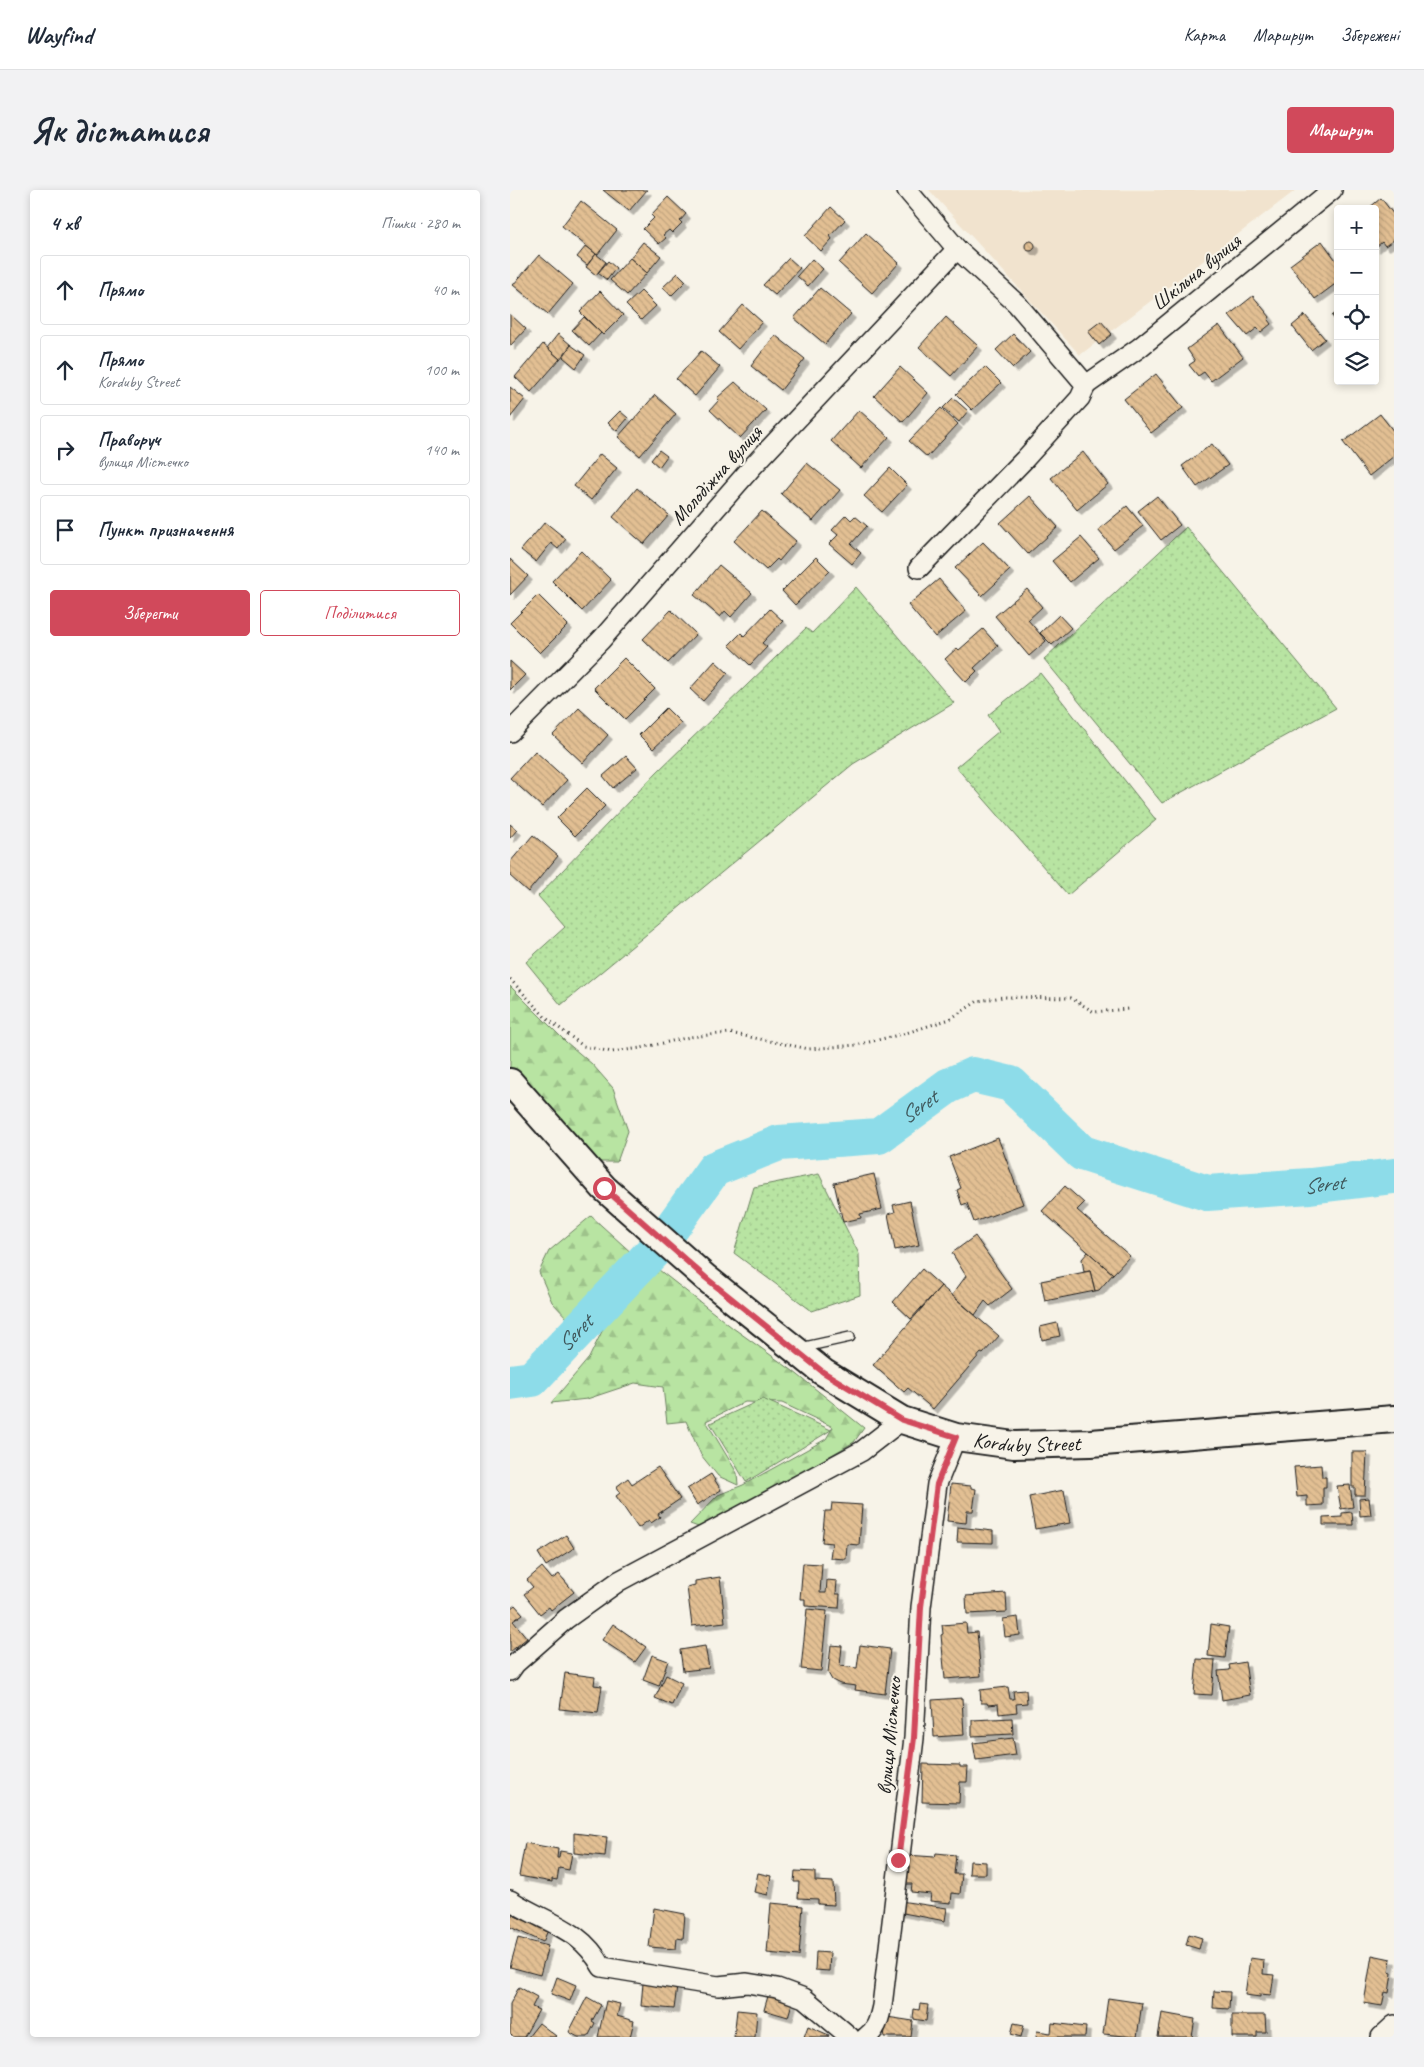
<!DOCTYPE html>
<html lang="uk">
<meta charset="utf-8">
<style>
:root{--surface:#fff;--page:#f2f2f3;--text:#1f2937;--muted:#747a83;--line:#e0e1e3;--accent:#d1495b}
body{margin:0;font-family:Caveat,sans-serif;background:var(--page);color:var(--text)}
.controls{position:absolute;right:15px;top:15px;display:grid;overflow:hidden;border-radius:5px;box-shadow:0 2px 8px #0003}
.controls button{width:45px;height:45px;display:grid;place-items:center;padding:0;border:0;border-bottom:1px solid var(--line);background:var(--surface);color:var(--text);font:25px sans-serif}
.stop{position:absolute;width:15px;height:15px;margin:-11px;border:4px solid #d1495b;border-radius:50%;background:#fff}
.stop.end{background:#d1495b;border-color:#fff;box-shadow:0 1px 5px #0008}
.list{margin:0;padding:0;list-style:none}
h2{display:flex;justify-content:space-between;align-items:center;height:65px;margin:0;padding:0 20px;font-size:21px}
h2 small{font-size:16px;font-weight:400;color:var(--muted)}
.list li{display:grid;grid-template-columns:32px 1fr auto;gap:15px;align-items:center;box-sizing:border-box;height:70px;margin:0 10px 10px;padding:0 10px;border:1px solid var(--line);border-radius:5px}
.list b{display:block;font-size:19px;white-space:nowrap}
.list p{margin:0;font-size:16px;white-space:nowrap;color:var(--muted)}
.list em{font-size:16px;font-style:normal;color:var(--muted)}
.actions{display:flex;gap:10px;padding:15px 20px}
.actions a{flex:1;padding:11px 0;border:1px solid var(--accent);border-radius:5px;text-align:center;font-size:18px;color:var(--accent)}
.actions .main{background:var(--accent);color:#fff}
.icon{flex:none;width:28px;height:28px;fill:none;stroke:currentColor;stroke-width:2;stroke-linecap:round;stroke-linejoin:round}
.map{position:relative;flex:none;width:884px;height:1847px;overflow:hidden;border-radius:5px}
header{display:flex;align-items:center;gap:30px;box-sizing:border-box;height:70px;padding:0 25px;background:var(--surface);border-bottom:1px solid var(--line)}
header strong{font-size:24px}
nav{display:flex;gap:28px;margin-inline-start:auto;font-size:18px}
.intro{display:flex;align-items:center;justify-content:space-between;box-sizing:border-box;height:120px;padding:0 30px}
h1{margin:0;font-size:35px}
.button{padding:12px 22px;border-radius:5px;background:var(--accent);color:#fff;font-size:18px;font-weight:700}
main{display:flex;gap:30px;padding:0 30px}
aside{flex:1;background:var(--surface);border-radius:5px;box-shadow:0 2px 8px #0003}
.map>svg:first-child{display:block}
.built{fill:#f1e3ce}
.forest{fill:url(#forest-firs);stroke:#6a805f}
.garden{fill:url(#garden-dots);stroke:#6a805f}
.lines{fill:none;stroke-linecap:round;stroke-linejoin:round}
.river{stroke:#8ddce9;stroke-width:36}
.building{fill:url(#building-back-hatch);stroke:#1c1c1c;filter:url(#shadow)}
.lane-casing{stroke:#1c1c1c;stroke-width:12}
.street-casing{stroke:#1c1c1c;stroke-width:22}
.secondary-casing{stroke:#1c1c1c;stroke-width:30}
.path{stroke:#1c1c1c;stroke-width:3;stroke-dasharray:1 4;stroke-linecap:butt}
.lane{stroke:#f7f3e8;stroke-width:9}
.street{stroke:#f7f3e8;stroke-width:19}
.secondary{stroke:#f7f3e8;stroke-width:26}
.route{stroke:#d1495b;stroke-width:6}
.labels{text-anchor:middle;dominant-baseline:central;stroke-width:4;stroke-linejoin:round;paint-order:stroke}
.street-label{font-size:21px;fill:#1c1c1c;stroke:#f7f3e8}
.water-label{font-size:22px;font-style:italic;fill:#3e565a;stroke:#f7f3e8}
</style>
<header>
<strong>Wayfind</strong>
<nav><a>Карта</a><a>Маршрут</a><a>Збережені</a></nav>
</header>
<div class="intro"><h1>Як дістатися</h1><a class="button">Маршрут</a></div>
<main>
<aside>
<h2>4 хв<small>Пішки · 280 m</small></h2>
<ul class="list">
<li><svg class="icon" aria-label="ahead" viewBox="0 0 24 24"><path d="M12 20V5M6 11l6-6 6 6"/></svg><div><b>Прямо</b></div><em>40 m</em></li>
<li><svg class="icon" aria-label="ahead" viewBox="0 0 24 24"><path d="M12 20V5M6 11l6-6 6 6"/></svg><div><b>Прямо</b><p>Korduby Street</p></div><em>100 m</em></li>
<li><svg class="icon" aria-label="right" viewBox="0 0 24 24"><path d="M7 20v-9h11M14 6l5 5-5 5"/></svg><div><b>Праворуч</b><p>вулиця Містечко</p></div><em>140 m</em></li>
<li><svg class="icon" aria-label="arrive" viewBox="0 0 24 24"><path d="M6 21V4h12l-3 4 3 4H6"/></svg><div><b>Пункт призначення</b></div></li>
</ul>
<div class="actions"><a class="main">Зберегти</a><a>Поділитися</a></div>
</aside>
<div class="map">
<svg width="884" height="1847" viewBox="0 0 884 1847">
<defs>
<pattern id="forest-firs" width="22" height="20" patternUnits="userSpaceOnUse" patternTransform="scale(1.25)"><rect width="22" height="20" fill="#b8e4a2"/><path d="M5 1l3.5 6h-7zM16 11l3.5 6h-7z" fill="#9ec38b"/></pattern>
<pattern id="garden-dots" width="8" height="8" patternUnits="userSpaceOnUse" patternTransform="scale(1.25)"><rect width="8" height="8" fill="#b8e4a2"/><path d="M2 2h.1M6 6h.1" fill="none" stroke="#9ec38b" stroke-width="1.8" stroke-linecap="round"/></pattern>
<pattern id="building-back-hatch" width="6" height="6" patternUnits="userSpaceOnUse" patternTransform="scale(1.25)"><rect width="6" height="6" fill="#e2bf93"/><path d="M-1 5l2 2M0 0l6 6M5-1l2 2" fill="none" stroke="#c1a47e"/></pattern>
<filter id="shadow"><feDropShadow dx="4.5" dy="4.5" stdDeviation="0" flood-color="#0004"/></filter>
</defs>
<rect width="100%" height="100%" fill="#f7f3e8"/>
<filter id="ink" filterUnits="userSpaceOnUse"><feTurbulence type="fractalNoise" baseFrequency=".02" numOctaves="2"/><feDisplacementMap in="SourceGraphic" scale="10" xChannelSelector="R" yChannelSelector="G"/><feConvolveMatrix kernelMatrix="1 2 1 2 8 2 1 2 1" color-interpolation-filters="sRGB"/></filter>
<g filter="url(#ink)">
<!-- built -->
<polygon class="built" points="419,0 786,0 570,165"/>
<!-- forest -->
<g class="forest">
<polygon points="0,796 56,852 82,874 103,898 118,941 107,972 81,972 0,907"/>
<polygon points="81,1026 125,1066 100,1100 58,1129 42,1112 29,1082 39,1061"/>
<polygon points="144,1076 223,1138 283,1181 354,1238 344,1252 194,1339 180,1334 208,1305 233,1295 316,1249 323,1237 272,1213 235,1212 196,1231 227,1283 228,1295 208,1286 191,1265 176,1231 157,1233 153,1197 125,1193 77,1209 41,1213 79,1168 98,1129 124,1093"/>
</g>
<!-- garden -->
<g class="garden">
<polygon points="676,337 826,518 652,613 534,469"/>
<polygon points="346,397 444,513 343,574 51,815 16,772 55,737 28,706 147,582 296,438 302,443"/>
<polygon points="530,483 646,630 558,705 446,577 489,541 478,525"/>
<polygon points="309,984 349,1064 350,1105 302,1121 224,1063 244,997"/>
<polygon points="253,1209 321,1240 236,1292 200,1233"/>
</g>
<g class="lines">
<!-- river -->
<path class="river" id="s1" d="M0,1192L22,1189L150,1054L204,979L269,953L369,946L438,896L463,885L501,894L572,963L697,1003L800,996L884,986"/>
</g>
<!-- building -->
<g class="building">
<polygon points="93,0 137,0 119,21"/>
<polygon points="158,7 176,24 170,31 172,33 162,43 159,40 153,45 156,48 149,54 133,39 144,28 141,25"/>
<polygon points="871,8 884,25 884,50 875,56 872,52 865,58 865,19 859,18"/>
<polygon points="71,11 107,40 87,65 52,36"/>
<polygon points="321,17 335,30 320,46 322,49 311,61 295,46"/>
<polygon points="356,43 389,73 362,103 329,73"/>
<circle cx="520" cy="56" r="5"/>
<polygon points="812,51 828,73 828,92 805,109 780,75"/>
<polygon points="133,52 151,66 137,83 120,68"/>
<polygon points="76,56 86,64 77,75 67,67"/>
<polygon points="86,64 96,72 86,85 76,77"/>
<polygon points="29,65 63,94 38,124 3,95"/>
<polygon points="120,68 137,83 117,105 100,90"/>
<polygon points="279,68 290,78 265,105 253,95"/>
<polygon points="302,69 313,79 298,96 287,86"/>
<polygon points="98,71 106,78 97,90 88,83"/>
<polygon points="168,83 176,91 161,106 153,97"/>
<polygon points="310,98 341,124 315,154 284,128"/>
<polygon points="90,101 113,125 93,145 70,122"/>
<polygon points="131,101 146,116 131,130 116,115"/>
<polygon points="743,106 760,127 758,130 761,134 751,142 747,138 737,146 719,125"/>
<polygon points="233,115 252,132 228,159 209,142"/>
<polygon points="828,121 828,134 822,126"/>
<polygon points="0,124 16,139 0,156"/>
<polygon points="795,125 815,149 801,160 782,136"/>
<polygon points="74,127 91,143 79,156 62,140"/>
<polygon points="436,127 468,156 441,186 409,157"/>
<polygon points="591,131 602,144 589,155 578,141"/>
<polygon points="709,135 733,167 701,191 694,182 688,186 679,175 685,171 677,159"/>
<polygon points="48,144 61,155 50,169 37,158"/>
<polygon points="503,144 520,162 503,178 486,160"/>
<polygon points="265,145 295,169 271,200 241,176"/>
<polygon points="33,154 50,169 21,202 5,187"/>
<polygon points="61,155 75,165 66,178 53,167"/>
<polygon points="191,161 210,177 185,206 166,189"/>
<polygon points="390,177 418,203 393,232 364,206"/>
<polygon points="475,177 491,193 462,220 446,204"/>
<polygon points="646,184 673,218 641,243 614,209"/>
<polygon points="225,192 256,220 230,248 200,220 209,210 207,208"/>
<polygon points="0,197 15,209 0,228"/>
<polygon points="145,205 166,224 130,266 108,247"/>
<polygon points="443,208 458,221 449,232 433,218"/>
<polygon points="431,218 448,234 417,267 399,251"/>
<polygon points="349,220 379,247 351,278 321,251"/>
<polygon points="110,221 118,228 107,241 98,233"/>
<polygon points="870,224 884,242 884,266 859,286 833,252"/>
<polygon points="702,254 718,275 687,297 672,276"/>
<polygon points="149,260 157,266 149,277 141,270"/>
<polygon points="573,262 598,294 567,320 541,288"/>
<polygon points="90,264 107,278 81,310 64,296"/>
<polygon points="297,273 330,300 303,331 271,304"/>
<polygon points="380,278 397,295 372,322 354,306"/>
<polygon points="127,298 159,325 134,354 103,327"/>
<polygon points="520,306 548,337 518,364 490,333"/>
<polygon points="647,306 670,335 651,350 628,321"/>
<polygon points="617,316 633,336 604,359 588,340"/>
<polygon points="252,321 286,351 269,371 267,369 256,380 224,351"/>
<polygon points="336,325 341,330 345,326 357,336 341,354 351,363 342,374 319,354 328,345 322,340"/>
<polygon points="35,332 56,349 48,359 41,353 26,372 11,360"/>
<polygon points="571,347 589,368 560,392 542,371"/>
<polygon points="473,352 500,380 472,406 445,378"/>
<polygon points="71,361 101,390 72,421 42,391"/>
<polygon points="306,367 320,381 285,415 272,401"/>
<polygon points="0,369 18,386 0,405"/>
<polygon points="209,375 242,403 221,427 215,421 210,427 184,405"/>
<polygon points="429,389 456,421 425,447 398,415"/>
<polygon points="517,399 532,417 518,430 536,451 519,466 485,426"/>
<polygon points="28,405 58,435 30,463 0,433"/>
<polygon points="260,419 273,431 252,453 257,457 240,475 219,455 231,443 234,446"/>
<polygon points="161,420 186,444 158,473 133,449"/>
<polygon points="549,425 561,438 542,455 530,443"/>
<polygon points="473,439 488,456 464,478 467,481 456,492 435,469 447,458 449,460"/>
<polygon points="114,468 145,499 115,529 84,498"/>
<polygon points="0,471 15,485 0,500"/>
<polygon points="205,471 218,483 193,511 180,499"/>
<polygon points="69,518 98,545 73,573 43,545"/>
<polygon points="156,518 171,533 143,559 129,545"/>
<polygon points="25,561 57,590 32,617 0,588"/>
<polygon points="116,566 127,578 103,598 93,586"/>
<polygon points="77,598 95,616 65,646 47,628"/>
<polygon points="0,634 7,640 0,648"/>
<polygon points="23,645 48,666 18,702 0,686 0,672"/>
<polygon points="488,948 513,1014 464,1032 457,1013 452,1015 447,1000 451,998 439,967"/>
<polygon points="364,984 372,1019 350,1024 351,1028 333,1032 324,993"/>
<polygon points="555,996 574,1013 567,1020 620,1066 603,1084 532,1021"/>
<polygon points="400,1011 409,1055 385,1060 378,1024 385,1022 383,1015"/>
<polygon points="465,1046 502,1099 480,1116 475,1111 465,1125 442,1105 456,1086 442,1063"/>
<polygon points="578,1062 603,1084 589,1100 585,1101 580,1081 574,1082 572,1069"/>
<polygon points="412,1079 431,1096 401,1129 383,1112"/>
<polygon points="580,1081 585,1101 535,1111 531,1091"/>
<polygon points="431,1096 489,1146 473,1164 471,1163 423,1219 398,1198 394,1202 363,1175"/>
<polygon points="547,1133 550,1146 532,1150 530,1137"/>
<polygon points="842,1262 857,1262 855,1305 845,1305 845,1297 842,1297"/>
<polygon points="811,1275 812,1287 816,1287 816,1297 813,1297 813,1315 797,1316 797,1306 787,1307 784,1277"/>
<polygon points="148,1277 170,1309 148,1324 150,1327 141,1333 139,1330 128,1338 106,1306 110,1303 106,1297 118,1288 122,1294"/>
<polygon points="201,1284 211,1300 187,1315 177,1299"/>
<polygon points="441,1294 461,1296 461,1298 466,1299 463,1321 457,1321 456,1333 437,1331"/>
<polygon points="840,1295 843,1317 831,1319 827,1296"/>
<polygon points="554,1300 560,1333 525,1339 519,1307"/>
<polygon points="859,1308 861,1325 850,1326 849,1309"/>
<polygon points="322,1313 352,1315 349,1355 337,1354 336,1369 320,1368 322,1353 312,1352 315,1321 321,1321"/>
<polygon points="842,1322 843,1335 813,1335 813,1328 832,1327 832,1323"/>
<polygon points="448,1337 483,1341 483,1353 447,1352"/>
<polygon points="56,1345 64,1358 36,1376 28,1363"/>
<polygon points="293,1373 312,1374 310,1403 316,1403 317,1390 327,1391 326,1404 330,1404 329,1418 295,1416 295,1409 290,1409"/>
<polygon points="32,1377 42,1389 49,1384 64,1402 41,1420 39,1417 30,1424 14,1404 23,1397 17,1390"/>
<polygon points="210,1387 215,1432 182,1436 177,1397 185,1395 185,1391"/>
<polygon points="496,1403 497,1422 457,1424 456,1406"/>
<polygon points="5,1415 13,1424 3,1431 17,1448 0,1462 0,1419"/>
<polygon points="297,1419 317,1421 311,1481 291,1479"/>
<polygon points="508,1427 510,1445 495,1447 493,1429"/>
<polygon points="456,1433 457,1443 467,1442 471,1486 435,1489 431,1445 433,1444 432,1435"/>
<polygon points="103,1434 136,1457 125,1472 92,1450"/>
<polygon points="701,1434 719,1437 715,1468 698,1466"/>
<polygon points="321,1455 332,1456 330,1476 347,1478 350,1455 380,1459 375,1504 345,1500 346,1496 330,1494 322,1490 318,1483"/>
<polygon points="195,1456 199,1478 173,1481 170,1460"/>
<polygon points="142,1465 158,1471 149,1496 133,1490"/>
<polygon points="687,1469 705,1470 702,1505 684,1504"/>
<polygon points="735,1472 740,1505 712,1510 708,1481 720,1480 719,1475"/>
<polygon points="55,1483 85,1487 84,1495 92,1496 88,1523 50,1519"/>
<polygon points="156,1485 172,1493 162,1515 145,1508"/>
<polygon points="498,1497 500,1509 504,1509 503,1501 516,1500 517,1513 506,1514 507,1522 489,1524 488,1514 478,1515 477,1513 471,1513 470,1500"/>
<polygon points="452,1508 454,1545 424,1547 422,1510"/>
<polygon points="502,1528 503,1544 462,1546 462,1530"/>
<polygon points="503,1548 506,1565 466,1570 463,1553"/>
<polygon points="413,1574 450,1575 450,1577 458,1577 457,1592 450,1592 449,1613 412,1612"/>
<polygon points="64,1643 97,1647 95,1666 64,1663"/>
<polygon points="15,1653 48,1659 47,1668 49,1668 50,1661 62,1663 59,1680 49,1678 47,1690 42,1689 42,1692 9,1686"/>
<polygon points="426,1663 446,1665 444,1684 452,1684 450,1704 442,1703 441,1713 420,1711 421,1704 401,1702 402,1694 393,1694 396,1665 425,1667"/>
<polygon points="460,1671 476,1672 476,1684 459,1684"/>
<polygon points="285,1681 305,1682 305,1691 323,1692 324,1715 308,1714 308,1709 288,1708 289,1692 284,1692"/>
<polygon points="248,1683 261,1686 258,1705 244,1702"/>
<polygon points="390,1711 437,1718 435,1731 388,1722"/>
<polygon points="261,1713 293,1716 289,1766 257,1763"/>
<polygon points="144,1718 175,1724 173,1749 167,1748 166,1759 139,1757"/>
<polygon points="0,1724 38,1740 33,1752 0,1737"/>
<polygon points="679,1744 692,1748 689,1759 676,1755"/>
<polygon points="8,1748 38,1756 30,1785 0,1777"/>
<polygon points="306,1762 320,1763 319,1781 305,1780"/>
<polygon points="862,1765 881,1769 879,1782 882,1783 879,1803 875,1802 872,1816 854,1813"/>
<polygon points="740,1768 754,1770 753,1784 764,1785 761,1805 750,1804 750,1807 735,1805"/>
<polygon points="47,1787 66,1795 60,1811 41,1804"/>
<polygon points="133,1793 167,1797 164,1819 131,1816"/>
<polygon points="9,1797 27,1807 22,1817 29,1820 14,1847 4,1847 0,1845 0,1814"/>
<polygon points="704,1801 720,1802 719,1819 703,1818"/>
<polygon points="258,1806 282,1813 278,1827 254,1820"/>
<polygon points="77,1807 91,1815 82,1831 85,1833 78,1847 68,1847 59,1842"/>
<polygon points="598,1808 632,1813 627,1847 593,1844"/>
<polygon points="96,1811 110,1814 107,1826 124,1831 120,1847 88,1847"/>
<polygon points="410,1814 418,1815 416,1831 403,1829 404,1819 409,1820"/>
<polygon points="227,1820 247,1822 245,1847 224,1847"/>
<polygon points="652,1823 685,1829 682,1847 648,1847"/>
<polygon points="722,1825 755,1825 756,1842 747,1842 747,1847 722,1847"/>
<polygon points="377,1827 403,1831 401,1847 374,1847"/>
<polygon points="29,1833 46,1846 45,1847 18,1847"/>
<polygon points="504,1833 514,1835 511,1847 501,1844"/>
<polygon points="542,1833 576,1837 575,1847 526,1847 527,1841 541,1843"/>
<polygon points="298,1836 319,1845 318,1847 294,1847"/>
</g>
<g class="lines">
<defs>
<polyline id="lane" points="290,1158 340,1147"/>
<g id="street">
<polyline points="397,0 447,59 507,114 576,195"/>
<polyline points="576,195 629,158 822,0"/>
<polyline points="409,378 514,270 570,208 576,195"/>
<polyline points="0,542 91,450 243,276 447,59"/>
<polyline points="0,1481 5,1474 56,1429 109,1391 352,1261 392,1230"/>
<path d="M0,1710C35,1733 70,1737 92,1777L208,1796L237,1793L267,1798L294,1808L340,1847"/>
<path d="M356,1847C367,1840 369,1829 372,1816L404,1548L411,1417L427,1294L446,1247"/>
<polyline points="871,1847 884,1835"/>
</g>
<g id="secondary">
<path id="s2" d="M0,892L94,998L196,1088L313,1182L392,1230L446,1247L504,1255L581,1253L884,1229"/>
</g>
</defs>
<!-- lane casing -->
<use href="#lane" class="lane-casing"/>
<!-- street casing -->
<use href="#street" class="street-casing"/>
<!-- secondary casing -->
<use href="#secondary" class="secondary-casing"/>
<!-- path -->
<polyline class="path" points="0,789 36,828 73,856 102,862 131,858 180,847 220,843 299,859 346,855 393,844 440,829 468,811 493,807 561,808 584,822 618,819"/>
<!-- lane -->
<use href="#lane" class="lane"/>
<!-- street -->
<use href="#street" class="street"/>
<!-- secondary -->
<use href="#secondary" class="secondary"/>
</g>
</g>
<g class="lines" filter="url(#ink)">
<!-- route -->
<polyline class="route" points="94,998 196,1088 313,1182 392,1230 446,1247 427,1294 411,1417 404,1548 388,1670"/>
</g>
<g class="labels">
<!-- street labels -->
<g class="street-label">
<text transform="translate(686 82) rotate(-39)">Шкільна вулиця</text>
<text transform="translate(206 285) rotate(-48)">Молодіжна вулиця</text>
<text stroke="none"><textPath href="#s2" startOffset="648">Korduby Street</textPath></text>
<text transform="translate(379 1546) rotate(-85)">вулиця Містечко</text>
</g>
<!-- water labels -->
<g class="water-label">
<text stroke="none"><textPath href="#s1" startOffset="520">Seret</textPath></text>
<text stroke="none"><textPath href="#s1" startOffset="970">Seret</textPath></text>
<text stroke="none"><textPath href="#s1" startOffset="85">Seret</textPath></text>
</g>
</g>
</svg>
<div class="controls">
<button>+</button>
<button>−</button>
<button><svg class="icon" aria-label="locate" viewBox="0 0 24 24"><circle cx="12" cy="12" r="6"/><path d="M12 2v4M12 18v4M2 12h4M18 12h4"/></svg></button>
<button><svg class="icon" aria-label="layers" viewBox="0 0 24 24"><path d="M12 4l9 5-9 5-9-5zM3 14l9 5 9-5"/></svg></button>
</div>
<div class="stop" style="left:94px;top:998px"></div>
<div class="stop end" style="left:388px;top:1670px"></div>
</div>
</main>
